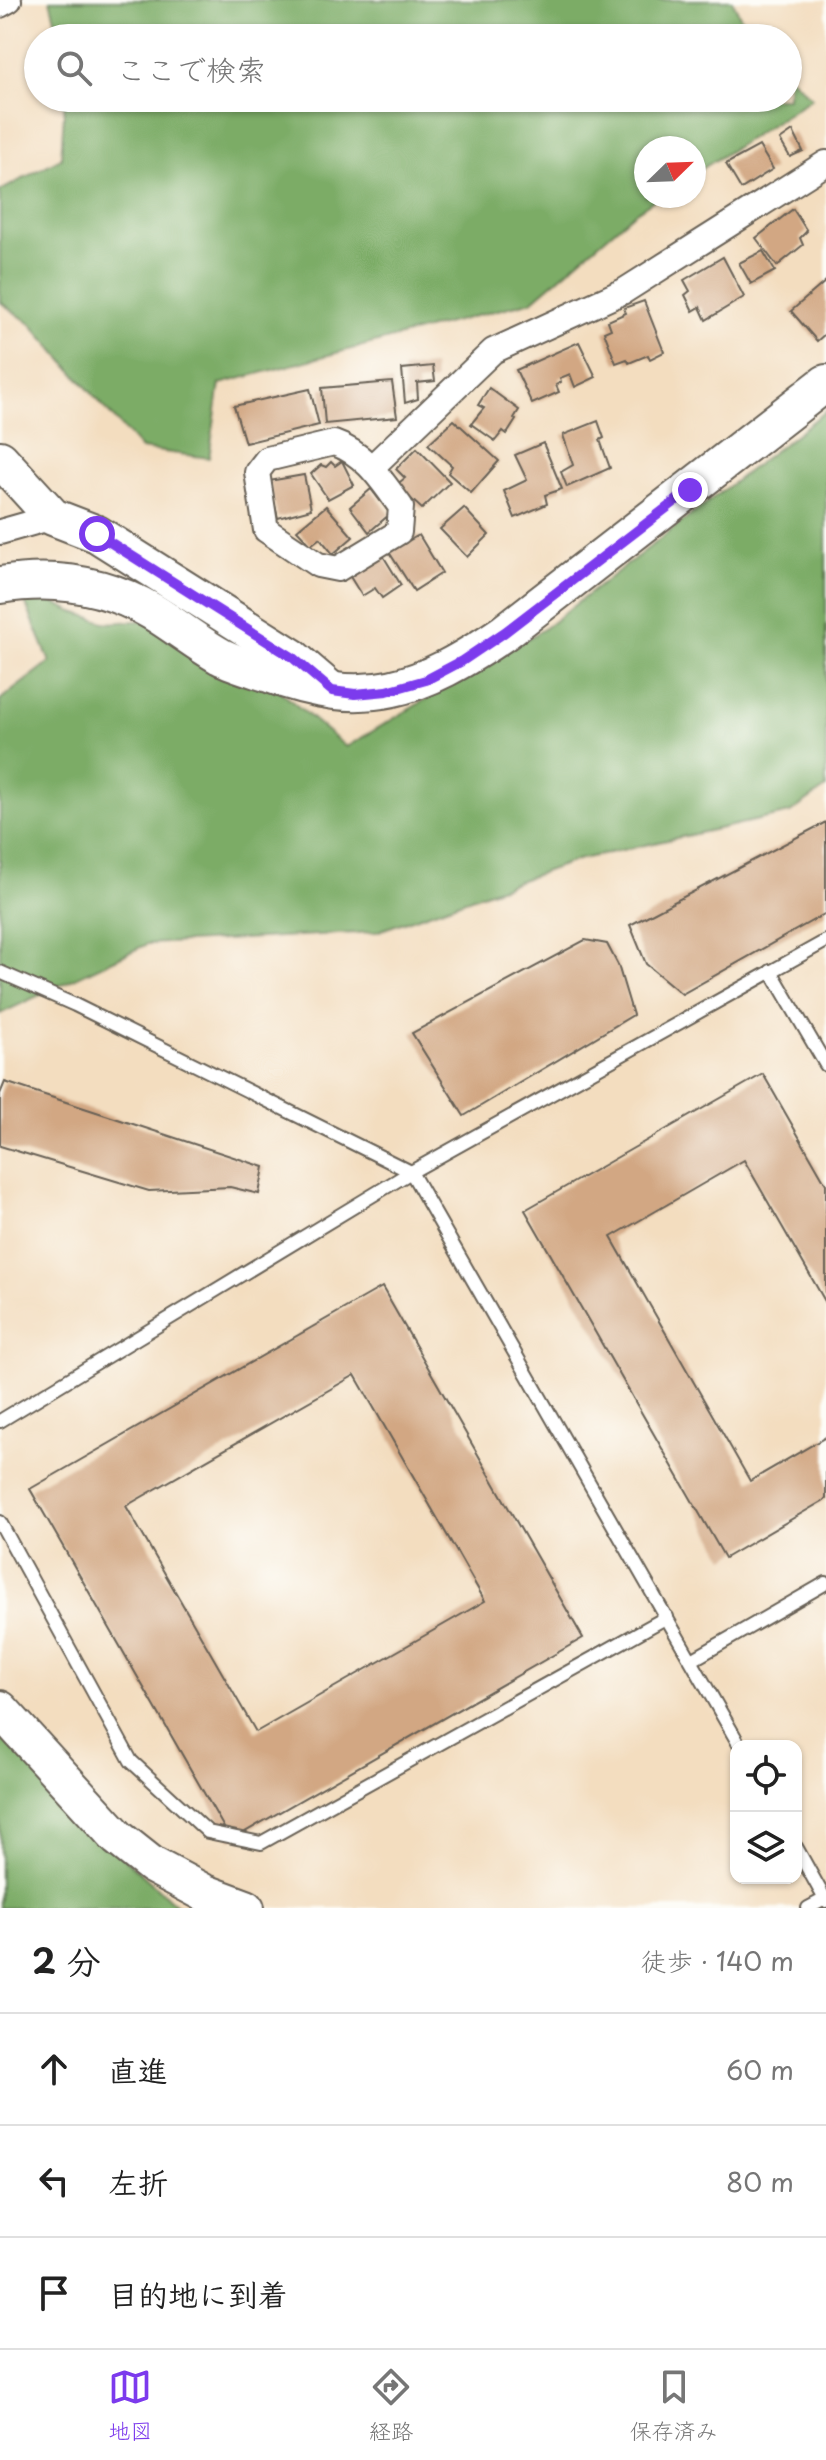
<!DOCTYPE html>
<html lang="ja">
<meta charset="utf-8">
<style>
:root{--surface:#fff;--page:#f6f6f6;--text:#222;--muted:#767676;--line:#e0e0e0;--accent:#7c3aed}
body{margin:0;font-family:"Playpen Sans","Klee One",sans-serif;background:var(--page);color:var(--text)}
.controls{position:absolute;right:24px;bottom:24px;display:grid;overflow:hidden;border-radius:16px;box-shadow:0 2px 6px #0004}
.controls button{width:72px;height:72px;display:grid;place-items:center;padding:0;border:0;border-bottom:2px solid var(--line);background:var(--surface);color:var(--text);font:40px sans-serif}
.compass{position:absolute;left:634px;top:136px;width:72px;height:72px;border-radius:50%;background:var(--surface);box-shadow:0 2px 6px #0004;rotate:67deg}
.stop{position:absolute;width:24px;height:24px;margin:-18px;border:6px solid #7c3aed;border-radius:50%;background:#fff}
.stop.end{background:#7c3aed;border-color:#fff;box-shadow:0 2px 8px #0008}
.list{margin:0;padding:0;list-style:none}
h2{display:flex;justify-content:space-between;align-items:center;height:104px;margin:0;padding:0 32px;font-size:34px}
h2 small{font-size:26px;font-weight:400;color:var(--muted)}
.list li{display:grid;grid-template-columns:52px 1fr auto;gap:24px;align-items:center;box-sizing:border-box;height:112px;padding:0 32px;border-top:2px solid var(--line)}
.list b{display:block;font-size:30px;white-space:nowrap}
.list em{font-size:26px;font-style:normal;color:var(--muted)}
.icon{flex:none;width:44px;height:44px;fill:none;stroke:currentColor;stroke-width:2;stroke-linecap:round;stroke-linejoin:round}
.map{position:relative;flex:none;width:826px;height:1908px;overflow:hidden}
.search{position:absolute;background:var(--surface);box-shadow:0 2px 6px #0004;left:24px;right:24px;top:24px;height:88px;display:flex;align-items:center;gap:20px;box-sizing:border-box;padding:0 28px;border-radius:44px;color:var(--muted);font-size:30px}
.sheet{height:440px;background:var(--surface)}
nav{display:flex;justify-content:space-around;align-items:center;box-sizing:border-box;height:112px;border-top:2px solid var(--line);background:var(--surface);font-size:22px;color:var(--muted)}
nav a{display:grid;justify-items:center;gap:4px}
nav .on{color:var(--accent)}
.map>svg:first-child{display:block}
.forest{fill:#7cac66;stroke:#4c6441;stroke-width:2}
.building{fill:#d2a783;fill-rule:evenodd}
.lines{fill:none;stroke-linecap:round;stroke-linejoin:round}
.lane-casing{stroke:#676055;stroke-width:16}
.street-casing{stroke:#676055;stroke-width:28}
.secondary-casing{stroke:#676055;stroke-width:40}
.lane{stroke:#fff;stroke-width:12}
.street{stroke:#fff;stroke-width:24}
.secondary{stroke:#fff;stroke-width:36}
.route{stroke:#7c3aed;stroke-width:10}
</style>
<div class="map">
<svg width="826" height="1908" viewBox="0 0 826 1908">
<rect width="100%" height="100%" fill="#fdfcf7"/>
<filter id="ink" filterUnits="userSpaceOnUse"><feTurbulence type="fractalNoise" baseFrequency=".0125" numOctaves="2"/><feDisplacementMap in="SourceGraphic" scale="16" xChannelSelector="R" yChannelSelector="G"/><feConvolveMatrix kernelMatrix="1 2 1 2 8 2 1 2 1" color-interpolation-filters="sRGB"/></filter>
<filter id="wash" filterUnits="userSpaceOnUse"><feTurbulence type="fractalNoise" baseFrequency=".006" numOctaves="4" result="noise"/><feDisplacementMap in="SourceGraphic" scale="32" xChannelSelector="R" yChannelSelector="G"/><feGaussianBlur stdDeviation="1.8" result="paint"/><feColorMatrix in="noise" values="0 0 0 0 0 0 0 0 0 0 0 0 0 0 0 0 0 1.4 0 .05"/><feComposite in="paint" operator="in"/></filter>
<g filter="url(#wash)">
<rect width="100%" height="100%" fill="#f3ddbf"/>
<!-- forest -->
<g class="forest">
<polygon points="50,0 732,0 751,38 60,38"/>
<polygon points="788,75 812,98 694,174 694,148 646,148 646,196 660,196 633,214 532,301 220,384 209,458 141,449 31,324 0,302 0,191 61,158 65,98 788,98"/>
<polygon points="826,411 826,788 790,813 577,860 376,932 147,944 0,1014 0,700 50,662 18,585 71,611 107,623 192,617 346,747 542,630"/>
<polygon points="0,1736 99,1835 177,1906 183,1908 0,1908"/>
</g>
<g id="blocks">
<!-- building -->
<g class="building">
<polygon points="793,131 803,151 790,157 780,140"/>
<polygon points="759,146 773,169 741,189 726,164"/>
<polygon points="793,209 807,231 800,238 803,245 777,266 756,238"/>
<polygon points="763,251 775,271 751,284 739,263"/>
<polygon points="723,257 744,297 706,320 700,307 693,311 685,295 690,291 684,280"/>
<polygon points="826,281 826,333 817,341 791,311"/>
<polygon points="644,301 664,352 650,359 648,355 629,363 627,359 616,363 604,332 611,329 608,321 626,313 624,308"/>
<polygon points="579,342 596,377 575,387 570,374 560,378 561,382 556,385 559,392 532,404 516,370"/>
<polygon points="433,366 435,381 417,383 418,399 405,403 402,369"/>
<polygon points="392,382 397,417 325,424 322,388"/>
<polygon points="489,388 519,410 514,418 516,420 507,434 503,431 495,441 471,424 484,408 478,405"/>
<polygon points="310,389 319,425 245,443 234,406"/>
<polygon points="454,420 499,461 471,493 448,473 452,466 428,444"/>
<polygon points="598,421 604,438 600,440 610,468 567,487 561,472 573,465 563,435"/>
<polygon points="543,443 562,489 545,495 547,504 515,518 504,491 527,480 515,455"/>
<polygon points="417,448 450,482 422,509 396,485 405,478 396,469"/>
<polygon points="342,461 354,485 328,499 311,474 321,465 326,467 331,462 335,466"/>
<polygon points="304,475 311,509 278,518 269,481"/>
<polygon points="371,489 390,514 369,532 350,507"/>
<polygon points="326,506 353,537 333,554 320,538 311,545 297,530"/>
<polygon points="464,508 489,535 467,557 440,529"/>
<polygon points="419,535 442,573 414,591 389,552"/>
<polygon points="382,554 401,585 382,598 375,588 362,596 349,575"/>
<polygon points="826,822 826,913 682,994 646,964 630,925"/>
<polygon points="585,940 607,944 618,965 633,1015 464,1116 412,1033"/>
<polygon points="763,1074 826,1184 826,1303 744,1160 611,1237 750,1481 826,1437 826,1499 725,1558 525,1210"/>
<polygon points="5,1082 264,1167 259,1194 230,1187 149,1191 0,1146 0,1094"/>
<path d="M382,1287L583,1638L231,1840L30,1489ZM355,1375L485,1601L256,1732L126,1506Z"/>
</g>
</g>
</g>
<g filter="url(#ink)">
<use href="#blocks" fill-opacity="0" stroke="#676055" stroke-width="2"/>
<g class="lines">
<defs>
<g id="lane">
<polyline points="771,971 826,1065"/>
<polyline points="0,972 75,1005 411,1172 740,1746"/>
<polyline points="0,1421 411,1172 826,941"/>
<polyline points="0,1522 131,1761 208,1832 261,1843 667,1617"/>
<polyline points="692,1660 826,1583"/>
<polyline points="796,1847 826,1901"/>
<polyline points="808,1908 825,1899"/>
</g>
<g id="street">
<polyline points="0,5 9,0"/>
<path d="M334,443C366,454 382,481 401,507L399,532L338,569L318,565L266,530L257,472L267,459Z"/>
<polyline points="372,467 493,351 624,291 826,163"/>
<polyline points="0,532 53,517"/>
</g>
<g id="secondary">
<polyline points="0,459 53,517 97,534 292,657 327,687"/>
<path d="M0,585C54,576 106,584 153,612C176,626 197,643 220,656C234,663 251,668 266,673C366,711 420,690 505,632L826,383"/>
<polyline points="0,1709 118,1838 152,1865 203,1892 246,1908"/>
</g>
</defs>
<!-- lane casing -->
<use href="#lane" class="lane-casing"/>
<!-- street casing -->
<use href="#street" class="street-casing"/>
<!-- secondary casing -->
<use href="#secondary" class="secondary-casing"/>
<!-- lane -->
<use href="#lane" class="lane"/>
<!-- street -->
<use href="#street" class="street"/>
<!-- secondary -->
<use href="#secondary" class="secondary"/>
</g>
</g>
<g class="lines" filter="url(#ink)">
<!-- route -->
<polyline class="route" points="97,534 292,657 332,691 355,694 387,691 426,680 462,661 505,632 690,490"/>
</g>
</svg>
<div class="controls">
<button><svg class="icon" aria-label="locate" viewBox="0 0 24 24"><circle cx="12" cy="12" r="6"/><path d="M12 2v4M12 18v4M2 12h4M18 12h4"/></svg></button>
<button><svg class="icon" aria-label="layers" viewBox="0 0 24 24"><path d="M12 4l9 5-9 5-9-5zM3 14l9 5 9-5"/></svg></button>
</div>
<svg class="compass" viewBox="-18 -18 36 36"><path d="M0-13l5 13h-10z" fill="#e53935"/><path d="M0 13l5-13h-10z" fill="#767676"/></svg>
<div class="stop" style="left:97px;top:534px"></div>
<div class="stop end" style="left:690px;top:490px"></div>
<div class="search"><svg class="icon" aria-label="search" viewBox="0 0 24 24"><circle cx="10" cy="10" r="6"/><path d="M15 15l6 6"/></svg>ここで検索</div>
</div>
<section class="sheet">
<h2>2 分<small>徒歩 · 140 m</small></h2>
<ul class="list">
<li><svg class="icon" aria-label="ahead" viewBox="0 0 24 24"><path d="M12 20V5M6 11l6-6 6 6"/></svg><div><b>直進</b></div><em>60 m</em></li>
<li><svg class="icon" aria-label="left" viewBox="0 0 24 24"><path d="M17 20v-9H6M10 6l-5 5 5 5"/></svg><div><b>左折</b></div><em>80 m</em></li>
<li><svg class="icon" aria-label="arrive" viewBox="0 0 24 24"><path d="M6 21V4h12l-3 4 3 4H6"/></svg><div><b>目的地に到着</b></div></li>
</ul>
</section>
<nav>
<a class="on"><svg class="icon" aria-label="map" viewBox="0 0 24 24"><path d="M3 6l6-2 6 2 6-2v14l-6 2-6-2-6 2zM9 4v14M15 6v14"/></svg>地図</a>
<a><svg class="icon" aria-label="directions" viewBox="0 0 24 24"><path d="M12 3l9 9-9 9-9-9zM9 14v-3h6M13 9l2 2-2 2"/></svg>経路</a>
<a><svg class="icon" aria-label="saved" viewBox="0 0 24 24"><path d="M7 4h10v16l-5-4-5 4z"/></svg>保存済み</a>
</nav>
